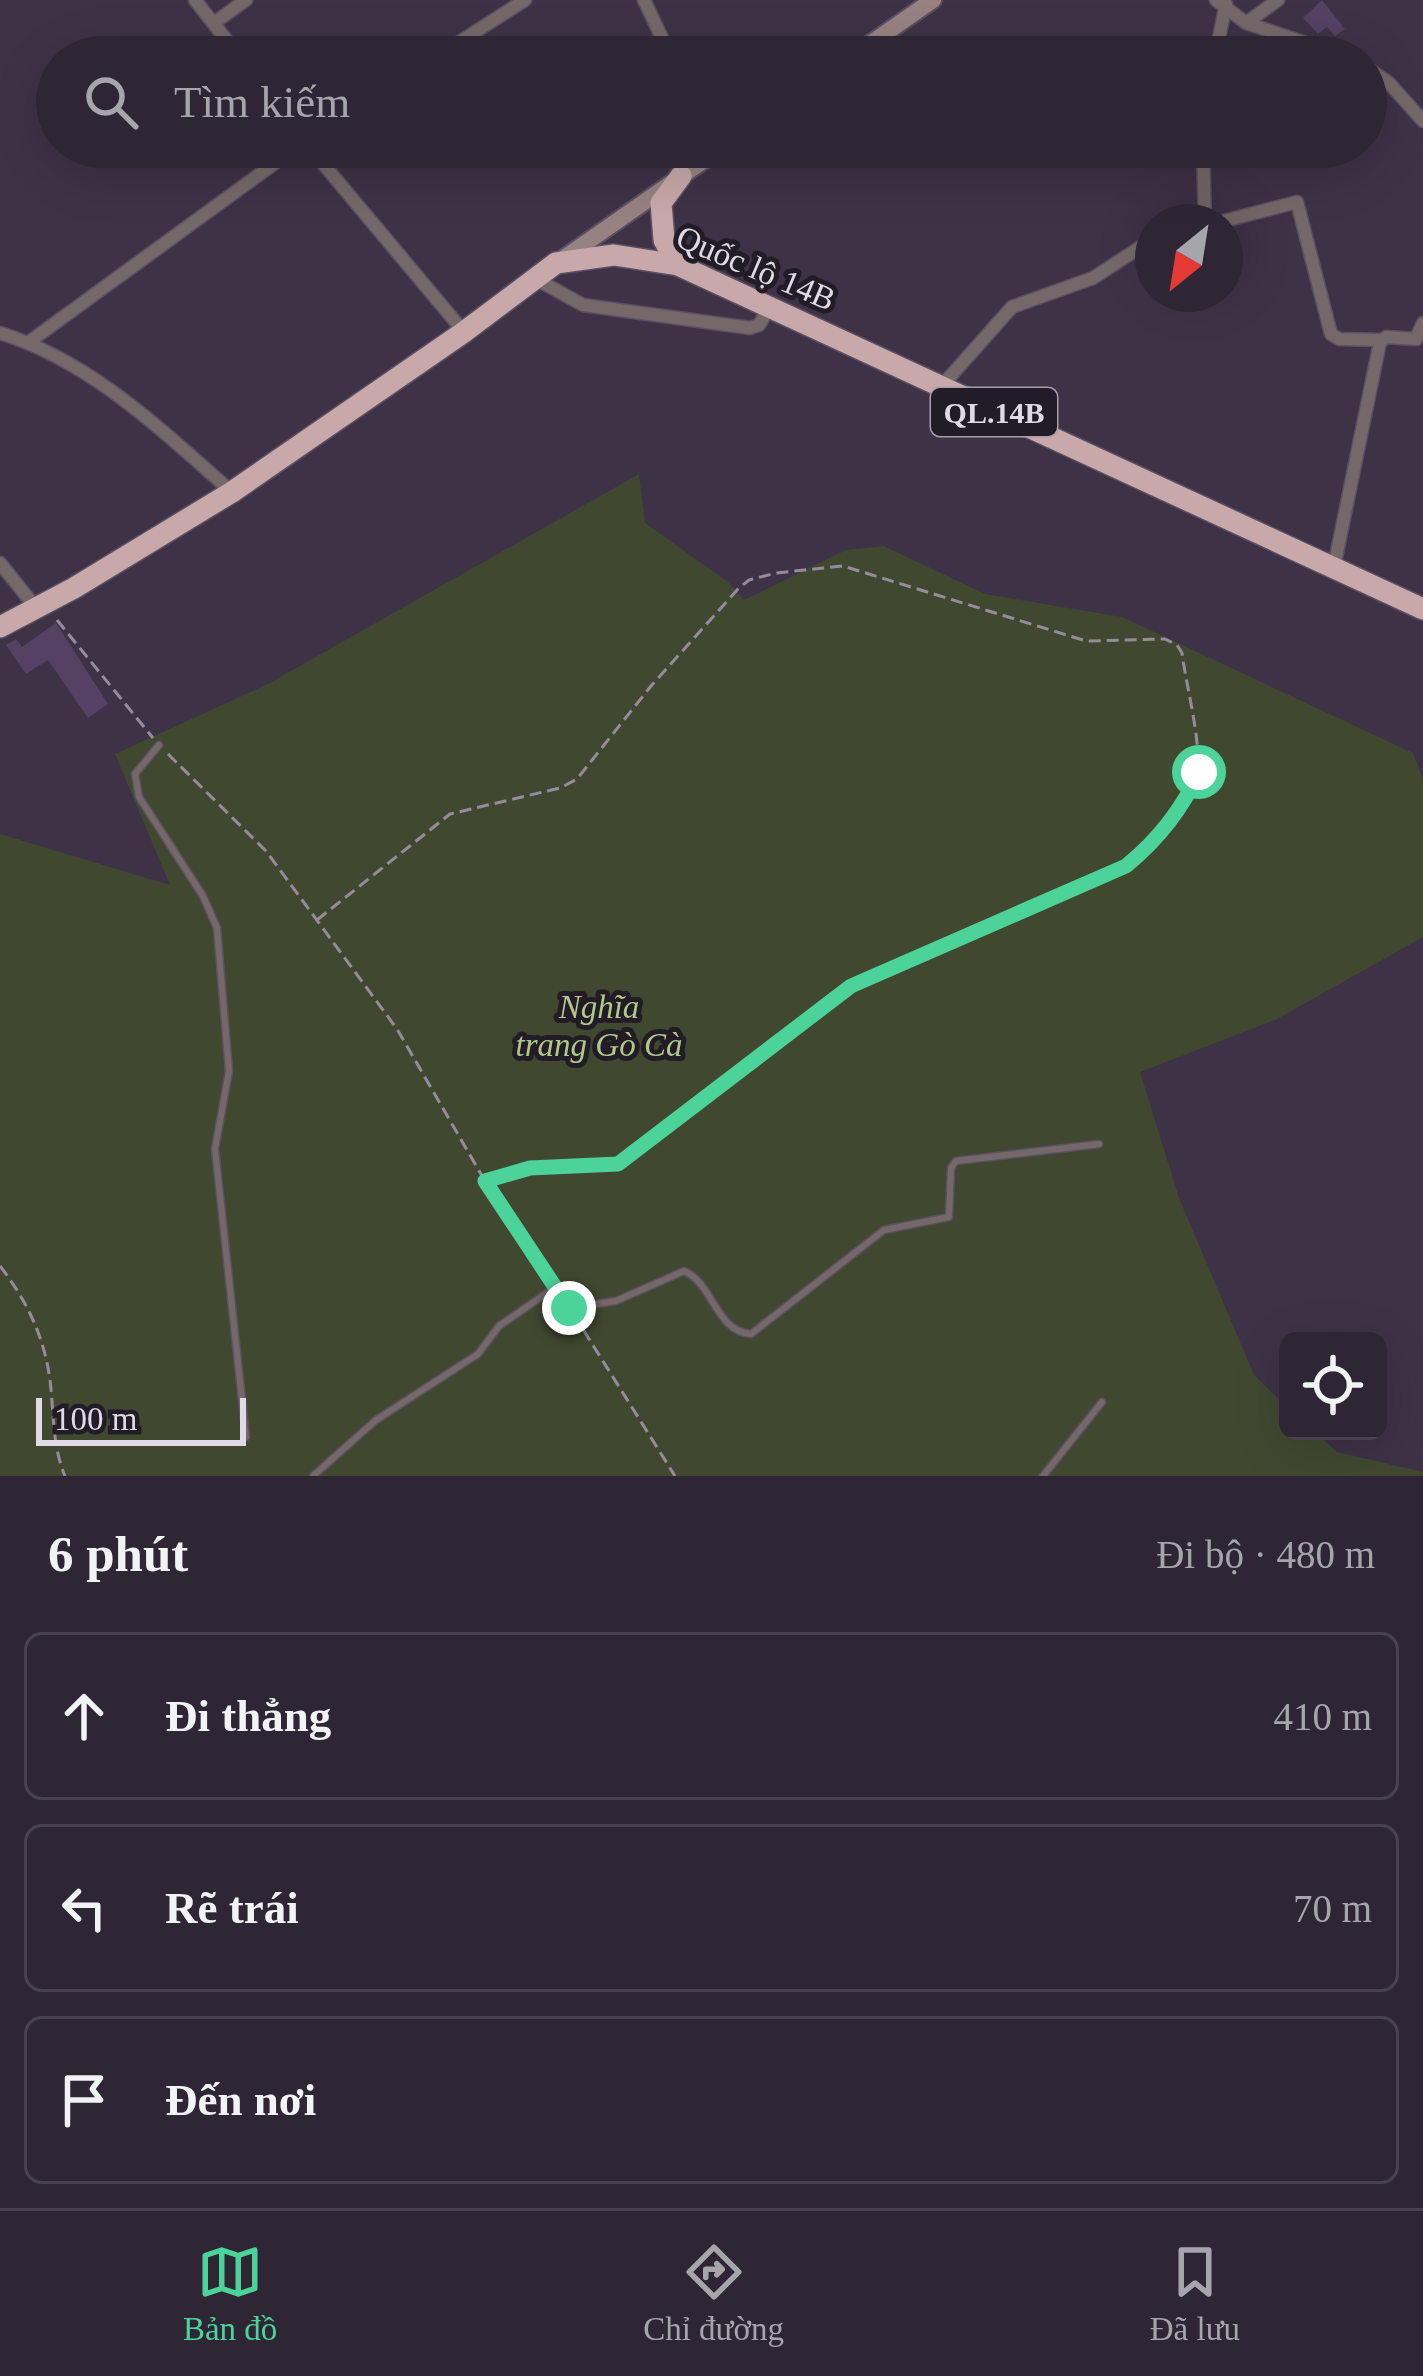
<!DOCTYPE html>
<html lang="vi">
<meta charset="utf-8">
<style>
:root{--surface:#2e2634;--page:#362e3c;--text:#f1f3f6;--muted:#a7a5ac;--line:#49434f;--accent:#4cd39a}
body{margin:0;font-family:"Times New Roman",serif;background:var(--page);color:var(--text)}
.controls{position:absolute;right:36px;bottom:36px;display:grid;overflow:hidden;border-radius:18px;box-shadow:0 12px 48px #0002}
.controls button{width:108px;height:108px;display:grid;place-items:center;padding:0;border:0;border-bottom:3px solid var(--line);background:var(--surface);color:var(--text);font:60px sans-serif}
.compass{position:absolute;left:1135px;top:204px;width:108px;height:108px;border-radius:50%;background:var(--surface);box-shadow:0 12px 48px #0002;rotate:210deg}
.scale{position:absolute;left:36px;bottom:30px;width:210px;box-sizing:border-box;padding-left:12px;border:6px solid #e0d9e6;border-top:0;font-size:33px;line-height:42px;white-space:nowrap;color:#e0d9e6;-webkit-text-stroke:9px #221c26;paint-order:stroke}
.stop{position:absolute;width:36px;height:36px;margin:-27px;border:9px solid #4cd39a;border-radius:50%;background:#fff}
.stop.end{background:#4cd39a;border-color:#fff;box-shadow:0 3px 12px #0008}
.list{margin:0;padding:0;list-style:none}
h2{display:flex;justify-content:space-between;align-items:center;height:156px;margin:0;padding:0 48px;font-size:51px}
h2 small{font-size:39px;font-weight:400;color:var(--muted)}
.list li{display:grid;grid-template-columns:78px 1fr auto;gap:36px;align-items:center;box-sizing:border-box;height:168px;margin:0 24px 24px;padding:0 24px;border:3px solid var(--line);border-radius:18px}
.list b{display:block;font-size:45px;white-space:nowrap}
.list em{font-size:39px;font-style:normal;color:var(--muted)}
.icon{flex:none;width:66px;height:66px;fill:none;stroke:currentColor;stroke-width:2;stroke-linecap:round;stroke-linejoin:round}
.map{position:relative;flex:none;width:1423px;height:1476px;overflow:hidden}
.search{position:absolute;background:var(--surface);box-shadow:0 12px 48px #0002;left:36px;right:36px;top:36px;height:132px;display:flex;align-items:center;gap:30px;box-sizing:border-box;padding:0 42px;border-radius:66px;color:var(--muted);font-size:45px}
.sheet{height:732px;background:var(--surface)}
nav{display:flex;justify-content:space-around;align-items:center;box-sizing:border-box;height:168px;border-top:3px solid var(--line);background:var(--surface);font-size:33px;color:var(--muted)}
nav a{display:grid;justify-items:center;gap:6px}
nav .on{color:var(--accent)}
.map>svg:first-child{display:block}
.green{fill:#404930}
.building{fill:#554163}
.lines{fill:none;stroke-linecap:round;stroke-linejoin:round}
.lane-casing{stroke:#5b5063;stroke-width:9}
.street-casing{stroke:#5b5063;stroke-width:15}
.secondary-casing{stroke:#5b5063;stroke-width:20}
.highway-casing{stroke:#5b5063;stroke-width:24}
.path{stroke:#958b9c;stroke-width:3;stroke-dasharray:12 6;stroke-linecap:butt}
.lane{stroke:#756868;stroke-width:6}
.street{stroke:#756868;stroke-width:12}
.secondary{stroke:#978282;stroke-width:16}
.highway{stroke:#c8a8a8;stroke-width:21}
.route{stroke:#4cd39a;stroke-width:15}
.labels{text-anchor:middle;dominant-baseline:central;stroke-width:10;stroke-linejoin:round;paint-order:stroke}
.shield{fill:#221c26;stroke:#a7a0ac;stroke-width:3}
.shield-label{font-size:30px;font-weight:bold;fill:#e0d9e6}
.street-label{font-size:33px;fill:#e0d9e6;stroke:#221c26}
.park-label{font-size:33px;font-style:italic;fill:#b1c887;stroke:#221c26}
</style>
<div class="map">
<svg width="1423" height="1476" viewBox="0 0 1423 1476">
<rect width="100%" height="100%" fill="#3e3246"/>
<!-- green -->
<polygon class="green" points="639,474 645,523 728,582 744,600 846,550 884,546 985,594 1122,617 1413,753 1423,779 1423,937 1277,1019 1140,1072 1179,1198 1254,1375 1288,1408 1288,1431 1314,1431 1337,1452 1423,1472 1423,1476 0,1476 0,834 170,885 115,754 268,684"/>
<!-- building -->
<g class="building">
<polygon points="1322,0 1345,29 1335,36 1327,27 1318,34 1303,18"/>
<polygon points="56,623 108,704 88,718 48,660 26,674 6,645 16,639 22,647"/>
</g>
<g class="lines">
<defs>
<g id="lane">
<polyline points="159,745 135,774 139,797 203,896 217,928 229,1071 215,1149 246,1437"/>
<path d="M569,1308L616,1301L684,1271C714,1284 715,1331 751,1334L884,1230L949,1217L951,1168L956,1161L1099,1144"/>
<polyline points="313,1476 376,1420 478,1354 499,1326 557,1286"/>
<polyline points="1043,1476 1102,1402"/>
</g>
<g id="street">
<polyline points="195,0 240,57"/>
<polyline points="644,0 671,57"/>
<polyline points="1216,0 1246,23 1348,57"/>
<polyline points="214,23 246,0"/>
<polyline points="1246,23 1278,0"/>
<polyline points="436,57 525,0"/>
<polyline points="1215,57 1226,4"/>
<polyline points="1366,67 1389,83 1423,121"/>
<polyline points="309,147 464,332"/>
<polyline points="1203,147 1205,222"/>
<polyline points="1220,222 1297,202 1331,334 1339,339 1382,340"/>
<polyline points="536,279 583,305 750,328 759,325 770,306"/>
<path d="M0,333C92,362 161,430 232,492"/>
<polyline points="29,342 297,147"/>
<polyline points="940,388 1012,307 1093,278 1153,239"/>
<polyline points="0,563 36,608"/>
<polyline points="1334,567 1380,342 1386,337 1416,339 1423,323"/>
</g>
<g id="secondary">
<polyline points="851,57 933,0"/>
<polyline points="557,263 723,147"/>
</g>
<g id="highway">
<polyline points="678,265 664,240 661,203 681,176"/>
<polyline points="0,627 74,588 232,492 464,332 556,263 614,255 678,265 1423,609"/>
</g>
</defs>
<!-- lane casing -->
<use href="#lane" class="lane-casing"/>
<!-- street casing -->
<use href="#street" class="street-casing"/>
<!-- secondary casing -->
<use href="#secondary" class="secondary-casing"/>
<!-- highway casing -->
<use href="#highway" class="highway-casing"/>
<!-- path -->
<g class="path">
<polyline points="57,620 153,738"/>
<polyline points="168,754 266,851 397,1029 485,1181 550,1276"/>
<path d="M317,920L450,814L560,788L577,779L651,686L738,589L749,580L776,573L843,566L1086,641L1165,639L1177,645L1182,653C1187,690 1199,731 1198,767C1198,801 1151,846 1126,866L851,987L618,1164L530,1168L485,1181"/>
<path d="M0,1266C27,1301 44,1336 50,1380C54,1413 52,1445 65,1476"/>
<polyline points="574,1315 675,1476"/>
</g>
<!-- lane -->
<use href="#lane" class="lane"/>
<!-- street -->
<use href="#street" class="street"/>
<!-- secondary -->
<use href="#secondary" class="secondary"/>
<!-- highway -->
<use href="#highway" class="highway"/>
</g>
<g class="lines">
<!-- route -->
<path class="route" d="M569,1308L485,1181L530,1168L618,1164L851,986L1126,866C1159,839 1182,810 1199,772"/>
</g>
<g class="labels">
<!-- shield labels -->
<rect class="shield" x="931" y="388" width="126" height="48" rx="9"/>
<g class="shield-label">
<text x="994" y="412">QL.14B</text>
</g>
<!-- street labels -->
<g class="street-label">
<text transform="translate(756 268) rotate(23)">Quốc lộ 14B</text>
</g>
<!-- park labels -->
<g class="park-label">
<text x="599" y="1007">Nghĩa<tspan x="599" dy="38">trang Gò Cà</tspan></text>
</g>
</g>
</svg>
<div class="controls">
<button><svg class="icon" aria-label="locate" viewBox="0 0 24 24"><circle cx="12" cy="12" r="6"/><path d="M12 2v4M12 18v4M2 12h4M18 12h4"/></svg></button>
</div>
<svg class="compass" viewBox="-18 -18 36 36"><path d="M0-13l5 13h-10z" fill="#e53935"/><path d="M0 13l5-13h-10z" fill="#a7a5ac"/></svg>
<div class="scale">100 m</div>
<div class="stop" style="left:1199px;top:772px"></div>
<div class="stop end" style="left:569px;top:1308px"></div>
<div class="search"><svg class="icon" aria-label="search" viewBox="0 0 24 24"><circle cx="10" cy="10" r="6"/><path d="M15 15l6 6"/></svg>Tìm kiếm</div>
</div>
<section class="sheet">
<h2>6 phút<small>Đi bộ · 480 m</small></h2>
<ul class="list">
<li><svg class="icon" aria-label="ahead" viewBox="0 0 24 24"><path d="M12 20V5M6 11l6-6 6 6"/></svg><div><b>Đi thẳng</b></div><em>410 m</em></li>
<li><svg class="icon" aria-label="left" viewBox="0 0 24 24"><path d="M17 20v-9H6M10 6l-5 5 5 5"/></svg><div><b>Rẽ trái</b></div><em>70 m</em></li>
<li><svg class="icon" aria-label="arrive" viewBox="0 0 24 24"><path d="M6 21V4h12l-3 4 3 4H6"/></svg><div><b>Đến nơi</b></div></li>
</ul>
</section>
<nav>
<a class="on"><svg class="icon" aria-label="map" viewBox="0 0 24 24"><path d="M3 6l6-2 6 2 6-2v14l-6 2-6-2-6 2zM9 4v14M15 6v14"/></svg>Bản đồ</a>
<a><svg class="icon" aria-label="directions" viewBox="0 0 24 24"><path d="M12 3l9 9-9 9-9-9zM9 14v-3h6M13 9l2 2-2 2"/></svg>Chỉ đường</a>
<a><svg class="icon" aria-label="saved" viewBox="0 0 24 24"><path d="M7 4h10v16l-5-4-5 4z"/></svg>Đã lưu</a>
</nav>
